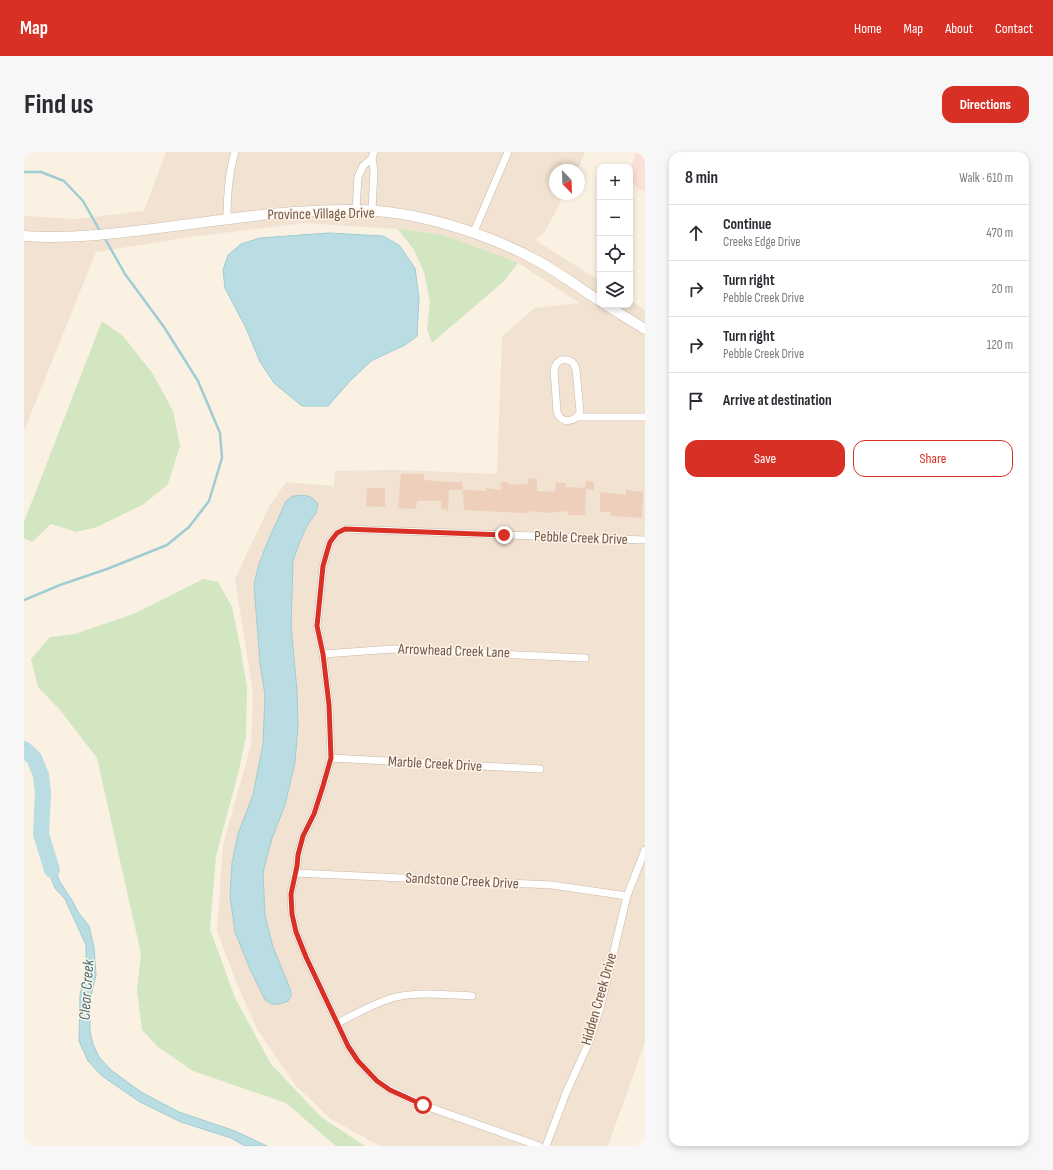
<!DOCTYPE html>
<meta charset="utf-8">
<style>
:root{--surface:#fff;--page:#f7f7f7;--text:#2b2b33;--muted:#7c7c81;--line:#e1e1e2;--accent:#d93025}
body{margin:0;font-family:"Sofia Sans Condensed",sans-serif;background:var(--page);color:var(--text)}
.controls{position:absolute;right:12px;top:12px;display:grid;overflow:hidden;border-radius:8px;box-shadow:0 2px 6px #0003}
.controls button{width:36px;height:36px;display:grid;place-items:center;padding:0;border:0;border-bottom:1px solid var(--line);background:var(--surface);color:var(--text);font:20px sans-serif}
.compass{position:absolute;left:525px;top:12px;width:36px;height:36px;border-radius:50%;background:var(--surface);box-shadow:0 2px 6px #0003;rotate:157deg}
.stop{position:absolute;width:12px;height:12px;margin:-9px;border:3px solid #d93025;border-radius:50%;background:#fff}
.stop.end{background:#d93025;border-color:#fff;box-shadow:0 1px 4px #0008}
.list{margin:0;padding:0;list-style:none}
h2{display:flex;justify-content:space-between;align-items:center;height:52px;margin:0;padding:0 16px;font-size:17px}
h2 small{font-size:13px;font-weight:400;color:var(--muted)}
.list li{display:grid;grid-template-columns:26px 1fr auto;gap:12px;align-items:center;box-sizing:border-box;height:56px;padding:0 16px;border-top:1px solid var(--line)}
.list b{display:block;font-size:15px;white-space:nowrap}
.list p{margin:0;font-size:13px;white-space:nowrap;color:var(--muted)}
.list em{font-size:13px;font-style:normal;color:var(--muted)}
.actions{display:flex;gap:8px;padding:12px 16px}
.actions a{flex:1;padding:9px 0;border:1px solid var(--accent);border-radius:12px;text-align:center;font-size:14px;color:var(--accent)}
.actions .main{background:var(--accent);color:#fff}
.icon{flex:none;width:22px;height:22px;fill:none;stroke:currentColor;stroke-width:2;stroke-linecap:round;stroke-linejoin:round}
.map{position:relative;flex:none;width:621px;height:994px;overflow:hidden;border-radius:12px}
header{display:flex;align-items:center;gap:24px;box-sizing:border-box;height:56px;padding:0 20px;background:var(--accent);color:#fff}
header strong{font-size:19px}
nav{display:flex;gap:22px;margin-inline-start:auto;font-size:14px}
.intro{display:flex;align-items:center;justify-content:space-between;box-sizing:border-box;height:96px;padding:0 24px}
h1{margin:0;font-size:28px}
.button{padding:10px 18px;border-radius:12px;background:var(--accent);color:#fff;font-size:14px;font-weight:700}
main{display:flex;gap:24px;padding:0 24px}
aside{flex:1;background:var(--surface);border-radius:12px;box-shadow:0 2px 6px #0003}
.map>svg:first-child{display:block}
.residential{fill:#f1e2d1}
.commercial{fill:#fae1d7}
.green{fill:#d2e6c2}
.water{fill:#b9dde2;stroke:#a0ccd3}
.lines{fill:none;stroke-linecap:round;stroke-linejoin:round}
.stream{stroke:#a0ccd3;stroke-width:2.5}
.river{stroke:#b9dde2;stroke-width:16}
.building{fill:#eecfbc}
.street-casing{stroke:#cab8aa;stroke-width:8}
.secondary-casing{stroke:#cfbaaa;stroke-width:11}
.street{stroke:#fff;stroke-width:7}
.secondary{stroke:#fff;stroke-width:10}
.route{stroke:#d93025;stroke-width:5}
.labels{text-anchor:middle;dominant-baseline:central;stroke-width:3;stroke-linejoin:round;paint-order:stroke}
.street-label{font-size:15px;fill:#70574b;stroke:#fef5e8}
.water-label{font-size:16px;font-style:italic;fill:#43737b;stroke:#fef5e8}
</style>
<header>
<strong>Map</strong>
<nav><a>Home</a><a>Map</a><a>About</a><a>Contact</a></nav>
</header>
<div class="intro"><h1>Find us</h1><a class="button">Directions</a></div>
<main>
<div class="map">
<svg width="621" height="994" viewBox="0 0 621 994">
<rect width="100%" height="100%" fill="#faf1e2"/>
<!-- residential -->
<polygon class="residential" points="142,0 561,0 553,18 531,18 531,42 541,42 521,79 511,88 576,129 576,153 606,153 606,148 621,158 621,890 584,994 356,994 307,967 272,934 233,877 211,827 193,779 199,693 227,593 229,540 211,427 245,355 262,330 310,334 311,319 373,318 473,322 478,185 510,156 556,151 494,111 461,98 419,83 388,78 280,71 166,85 72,100 0,279 0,64 52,67 120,59"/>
<!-- commercial -->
<polygon class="commercial" points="612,0 621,0 621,40 613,36 606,27 606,21"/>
<!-- green -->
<g class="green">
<polygon points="373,76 419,83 461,98 494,111 480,129 408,191 403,177 406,150 400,120 390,98"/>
<polygon points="78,169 99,184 129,222 149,259 156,294 144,332 120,352 73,375 52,380 27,372 8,390 0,386 0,370"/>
<polygon points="179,427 194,430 208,455 216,494 223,535 222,585 214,622 192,704 186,777 211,846 247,912 297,965 341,994 312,994 262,951 169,919 134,895 118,878 113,838 117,802 73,606 36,558 14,535 7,507 26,485 51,482 112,461"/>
</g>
<!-- water -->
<g class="water">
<polygon points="305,81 359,84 375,93 391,116 395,146 393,184 381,193 347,209 326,229 304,254 278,254 250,231 236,210 222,176 201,136 199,118 204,103 217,92 236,86"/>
<path d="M269,344C282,343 286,342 294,352L292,361L283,374L276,389L269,409L267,474L273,539L274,575L271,610L261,653L248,686L239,720L241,764L249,795L267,839V844L264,849L256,852H248L241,848L226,817L215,790L211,780L206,744L208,711L214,682L229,643L239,592L241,543L236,511L230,433C235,404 250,377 262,349Z"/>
<polygon points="23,697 36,730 49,750 54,760 65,774 70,795 72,823 66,849 66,880 69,892 75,905 87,918 117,940 155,960 211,979 243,994 221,994 207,986 157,970 116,950 78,924 64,909 55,889 56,843 62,817 62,793 41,747 31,736 23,716 17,698"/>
</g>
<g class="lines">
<!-- stream -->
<g class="stream">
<polyline points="0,20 17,20 40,29 59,49 76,79"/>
<polyline points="0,448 36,433 83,417 143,393 165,375 185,349 198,306 196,281 174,229 140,175 101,122 80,85"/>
</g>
<!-- river -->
<polyline class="river" points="0,597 10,606 17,623 19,641 17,682 28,718"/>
</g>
<!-- building -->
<g class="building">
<polygon points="377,322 400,322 400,328 425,330 438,330 439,338 425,338 424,358 417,357 417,349 393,349 392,357 374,356"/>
<polygon points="505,326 513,327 513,339 531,340 532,330 542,331 542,335 561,336 562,329 570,330 570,338 562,337 561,363 544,363 544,359 524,361 505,359 505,361 499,361 440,358 439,338 462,339 462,336 477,338 477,330 485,330 484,333 504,332"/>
<polygon points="343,336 361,336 361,355 342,354"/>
<polygon points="602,338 619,340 618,366 587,364 587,360 576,360 576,340 602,343"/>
</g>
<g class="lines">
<defs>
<g id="street">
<polyline points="332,58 334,25 339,14 348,6"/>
<polyline points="348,59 350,18 348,6 350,0"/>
<path d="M203,67C203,44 204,23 211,0"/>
<polyline points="449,82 484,0"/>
<path d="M537,208C545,207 550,209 552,217L556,260C551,271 537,272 533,260L530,217L533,211Z"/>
<polyline points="554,265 621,265"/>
<polyline points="299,502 369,497 561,506"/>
<polyline points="307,606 516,617"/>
<polyline points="271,721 528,733 603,744"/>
<path d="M314,871C331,862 349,852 368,846C393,839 422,843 448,844"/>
<polyline points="515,994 399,953 367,938 353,929 334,909 324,894 282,805 272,780 268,762 267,741 273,714 274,703 279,684 290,662 299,634 307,606 305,553 299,502 293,474 299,414 306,390 313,381 321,377 621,388"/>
<polyline points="522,994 542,941 566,888 577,853 603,744 621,698"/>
</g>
<g id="secondary">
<path d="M0,84C58,88 117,78 174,71C226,64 278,57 331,58C389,58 459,80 510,107C533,119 554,135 576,149"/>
<polyline points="582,153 621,177"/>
</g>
</defs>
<!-- street casing -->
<use href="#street" class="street-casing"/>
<!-- secondary casing -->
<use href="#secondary" class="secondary-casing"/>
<!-- street -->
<use href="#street" class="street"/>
<!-- secondary -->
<use href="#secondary" class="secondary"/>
</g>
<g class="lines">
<!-- route -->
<polyline class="route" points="399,953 366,938 353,929 334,909 324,894 282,805 272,780 268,762 267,742 273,714 274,703 279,684 290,662 299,634 307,606 305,553 299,502 293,474 299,414 303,400 306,390 313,381 321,377 480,383"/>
</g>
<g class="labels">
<!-- street labels -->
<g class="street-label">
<text transform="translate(297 62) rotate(-1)">Province Village Drive</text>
<text transform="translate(557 386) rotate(2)">Pebble Creek Drive</text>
<text transform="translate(430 499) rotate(2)">Arrowhead Creek Lane</text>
<text transform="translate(411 612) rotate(3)">Marble Creek Drive</text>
<text transform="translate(438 729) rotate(3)">Sandstone Creek Drive</text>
<text transform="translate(575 847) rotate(-74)">Hidden Creek Drive</text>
</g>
<!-- water labels -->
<g class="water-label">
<text transform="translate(63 838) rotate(-86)">Clear Creek</text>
</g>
</g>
</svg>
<div class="controls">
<button>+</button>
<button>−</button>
<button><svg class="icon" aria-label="locate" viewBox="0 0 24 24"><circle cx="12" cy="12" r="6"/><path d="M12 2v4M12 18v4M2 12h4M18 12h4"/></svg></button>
<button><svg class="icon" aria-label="layers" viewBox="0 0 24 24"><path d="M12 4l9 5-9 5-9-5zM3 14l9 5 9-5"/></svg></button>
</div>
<svg class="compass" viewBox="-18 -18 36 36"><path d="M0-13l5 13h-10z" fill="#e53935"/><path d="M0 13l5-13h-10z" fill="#7c7c81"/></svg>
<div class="stop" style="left:399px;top:953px"></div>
<div class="stop end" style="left:480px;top:383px"></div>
</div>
<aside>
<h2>8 min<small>Walk · 610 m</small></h2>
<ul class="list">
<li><svg class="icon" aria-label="ahead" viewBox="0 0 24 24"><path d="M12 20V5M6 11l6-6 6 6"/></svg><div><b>Continue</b><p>Creeks Edge Drive</p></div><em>470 m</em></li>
<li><svg class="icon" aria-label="right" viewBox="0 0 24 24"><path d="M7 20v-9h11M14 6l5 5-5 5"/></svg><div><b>Turn right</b><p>Pebble Creek Drive</p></div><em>20 m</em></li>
<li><svg class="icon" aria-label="right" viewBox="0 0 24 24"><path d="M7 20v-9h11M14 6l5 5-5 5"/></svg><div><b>Turn right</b><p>Pebble Creek Drive</p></div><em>120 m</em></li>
<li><svg class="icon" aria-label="arrive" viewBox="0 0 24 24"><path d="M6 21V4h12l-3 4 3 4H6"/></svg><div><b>Arrive at destination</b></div></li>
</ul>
<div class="actions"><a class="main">Save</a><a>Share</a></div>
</aside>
</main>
